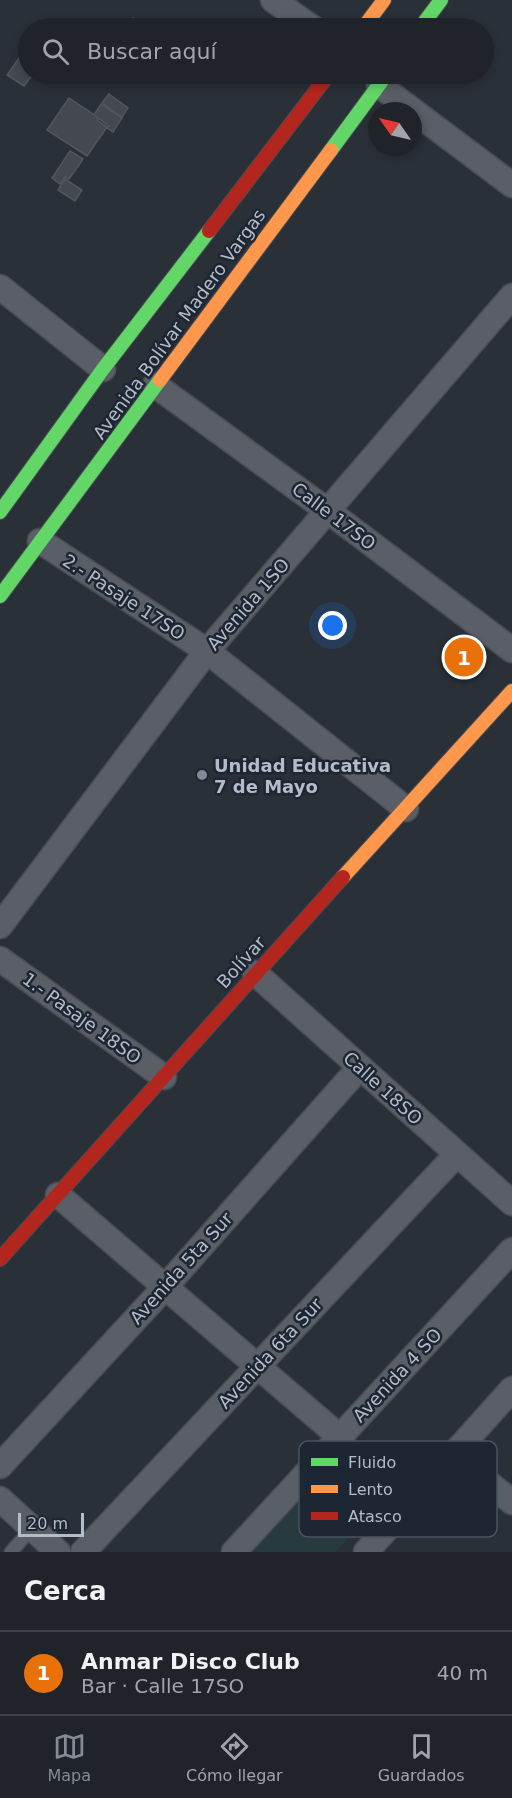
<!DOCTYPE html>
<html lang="es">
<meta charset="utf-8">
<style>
:root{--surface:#20242a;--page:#2d3036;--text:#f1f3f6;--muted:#a2a4a8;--line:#3d4147;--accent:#848b96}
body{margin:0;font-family:"DejaVu Sans",sans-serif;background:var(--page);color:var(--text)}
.compass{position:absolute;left:368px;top:102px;width:54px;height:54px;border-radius:50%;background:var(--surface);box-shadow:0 3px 9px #0003;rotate:304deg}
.scale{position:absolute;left:18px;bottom:15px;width:66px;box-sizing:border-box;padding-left:6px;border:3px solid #b4bcc9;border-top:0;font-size:16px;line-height:21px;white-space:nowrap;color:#b4bcc9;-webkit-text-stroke:4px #1d2633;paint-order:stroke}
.you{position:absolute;left:333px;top:626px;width:21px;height:21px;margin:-15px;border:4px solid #fff;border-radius:50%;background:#1a73e8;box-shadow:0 0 0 9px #1a73e833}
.badge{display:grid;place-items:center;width:39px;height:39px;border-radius:50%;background:var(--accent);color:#fff;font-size:20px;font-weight:700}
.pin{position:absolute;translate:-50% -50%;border:3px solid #fff;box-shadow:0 2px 6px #0006}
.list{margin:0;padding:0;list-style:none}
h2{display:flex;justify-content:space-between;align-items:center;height:78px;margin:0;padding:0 24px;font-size:26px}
h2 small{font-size:20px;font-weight:400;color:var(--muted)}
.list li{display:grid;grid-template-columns:39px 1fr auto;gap:18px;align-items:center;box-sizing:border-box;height:84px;padding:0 24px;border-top:2px solid var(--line)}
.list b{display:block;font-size:22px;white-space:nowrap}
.list p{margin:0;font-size:20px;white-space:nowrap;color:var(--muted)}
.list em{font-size:20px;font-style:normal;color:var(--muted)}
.icon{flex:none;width:33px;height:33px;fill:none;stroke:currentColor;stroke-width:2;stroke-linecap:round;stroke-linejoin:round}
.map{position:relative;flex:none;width:512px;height:1552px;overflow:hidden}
.search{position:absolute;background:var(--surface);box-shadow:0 3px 9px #0003;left:18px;right:18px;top:18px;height:66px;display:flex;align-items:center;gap:15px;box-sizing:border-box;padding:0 21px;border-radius:33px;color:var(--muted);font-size:22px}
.sheet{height:162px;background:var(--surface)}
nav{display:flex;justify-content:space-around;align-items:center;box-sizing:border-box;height:84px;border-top:2px solid var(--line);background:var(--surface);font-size:16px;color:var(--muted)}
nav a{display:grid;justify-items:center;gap:3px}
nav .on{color:var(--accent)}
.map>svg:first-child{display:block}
.green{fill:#273a3e}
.building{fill:#444950;stroke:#52575f;stroke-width:1.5}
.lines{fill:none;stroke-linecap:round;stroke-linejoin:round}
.lane-casing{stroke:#484c53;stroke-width:15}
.street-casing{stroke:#484c53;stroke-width:27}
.fast-casing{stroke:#484c53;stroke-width:16}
.slow-casing{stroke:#484c53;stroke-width:16}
.jam-casing{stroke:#484c53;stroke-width:16}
.lane{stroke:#5a5e66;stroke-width:12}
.street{stroke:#5a5e66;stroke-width:24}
.fast{stroke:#63d668;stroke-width:14}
.slow{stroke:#ff974d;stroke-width:14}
.jam{stroke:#b3261e;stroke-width:14}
.poi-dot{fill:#848b96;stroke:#1d2633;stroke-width:2}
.labels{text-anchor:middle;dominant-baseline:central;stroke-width:5;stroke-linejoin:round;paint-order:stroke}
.street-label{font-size:18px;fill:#b4bcc9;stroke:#1d2633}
.poi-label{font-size:18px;font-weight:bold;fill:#b4bcc9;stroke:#1d2633;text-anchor:start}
.key{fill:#1d2633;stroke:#4a5360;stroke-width:1.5}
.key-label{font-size:16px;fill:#b4bcc9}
</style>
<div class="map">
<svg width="512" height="1552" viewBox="0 0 512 1552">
<rect width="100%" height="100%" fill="#2a3038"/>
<!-- green -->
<polygon class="green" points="350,1448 393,1489 336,1552 251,1552"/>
<!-- building -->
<g class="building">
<polygon points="133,18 148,28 126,28"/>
<polygon points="19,58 28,64 28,74 33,74 24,86 7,75"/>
<polygon points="109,94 128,108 122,117 102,103"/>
<polygon points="69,98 99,118 97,120 107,127 87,156 47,130"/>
<polygon points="101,104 122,118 113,132 107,128 109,126 94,115"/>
<polygon points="70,151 83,159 69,179 65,177 60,184 52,178"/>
<polygon points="65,179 82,190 75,201 58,190"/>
</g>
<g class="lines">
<defs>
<polyline id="lane" points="11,1552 32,1528"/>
<g id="street">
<polyline points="273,0 313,28"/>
<polyline points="379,85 512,185"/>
<polyline points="0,287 103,369"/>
<polyline points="155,385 328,511 512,650"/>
<polyline points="40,541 207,651 406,809"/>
<polyline points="0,926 207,651 512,296"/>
<polyline points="0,959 164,1077"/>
<polyline points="255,973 512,1203"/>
<polyline points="58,1195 340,1437"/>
<polyline points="453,1454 512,1502"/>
<polyline points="0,1466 166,1286 360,1067"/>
<polyline points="0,1499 58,1552"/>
<polyline points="83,1552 457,1154"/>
<polyline points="234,1552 512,1250"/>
<polyline points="366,1552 512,1389"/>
</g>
<g id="fast">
<polyline points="420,28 441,0"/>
<polyline points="331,150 387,74"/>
<polyline points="0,512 103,369 209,231"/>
<polyline points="0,596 160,380"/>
</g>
<g id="slow">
<polyline points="363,28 384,0"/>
<polyline points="160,380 331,150"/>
<polyline points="343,877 512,691"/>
</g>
<g id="jam">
<polyline points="209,231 329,74"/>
<polyline points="0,1259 343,877"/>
</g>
</defs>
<!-- lane casing -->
<use href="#lane" class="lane-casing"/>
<!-- street casing -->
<use href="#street" class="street-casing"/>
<!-- fast casing -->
<use href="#fast" class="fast-casing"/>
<!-- slow casing -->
<use href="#slow" class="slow-casing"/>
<!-- jam casing -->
<use href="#jam" class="jam-casing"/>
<!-- lane -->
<use href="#lane" class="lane"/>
<!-- street -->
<use href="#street" class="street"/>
<!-- fast -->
<use href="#fast" class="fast"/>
<!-- slow -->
<use href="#slow" class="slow"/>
<!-- jam -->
<use href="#jam" class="jam"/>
</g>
<!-- markers -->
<circle class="poi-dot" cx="202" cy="775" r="6"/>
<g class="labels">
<!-- street labels -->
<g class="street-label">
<text transform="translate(179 324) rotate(-54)">Avenida Bolívar Madero Vargas</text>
<text transform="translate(334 516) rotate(37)">Calle 17SO</text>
<text transform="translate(124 597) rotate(33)">2.- Pasaje 17SO</text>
<text transform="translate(248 604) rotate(-49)">Avenida 1SO</text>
<text transform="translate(241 962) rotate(-48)">Bolívar</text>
<text transform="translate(82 1018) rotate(36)">1.- Pasaje 18SO</text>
<text transform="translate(383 1088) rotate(42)">Calle 18SO</text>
<text transform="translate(181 1268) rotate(-48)">Avenida 5ta Sur</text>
<text transform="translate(270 1353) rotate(-47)">Avenida 6ta Sur</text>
<text transform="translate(397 1375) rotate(-47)">Avenida 4 SO</text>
</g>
<!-- poi labels -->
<g class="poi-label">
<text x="214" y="765">Unidad Educativa<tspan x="214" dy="21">7 de Mayo</tspan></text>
</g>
</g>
<!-- legend -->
<rect x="299" y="1441" width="198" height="96" rx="9" class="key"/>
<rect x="311" y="1458" width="27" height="8" fill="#63d668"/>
<rect x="311" y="1485" width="27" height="8" fill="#ff974d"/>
<rect x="311" y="1512" width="27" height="8" fill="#b3261e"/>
<g class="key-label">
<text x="348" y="1468">Fluido</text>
<text x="348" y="1495">Lento</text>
<text x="348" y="1522">Atasco</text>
</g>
</svg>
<svg class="compass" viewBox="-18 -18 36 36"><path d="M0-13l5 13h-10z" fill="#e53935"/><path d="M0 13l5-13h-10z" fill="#a2a4a8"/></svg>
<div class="scale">20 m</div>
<div class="you"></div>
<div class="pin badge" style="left:464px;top:657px;background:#e8710a">1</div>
<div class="search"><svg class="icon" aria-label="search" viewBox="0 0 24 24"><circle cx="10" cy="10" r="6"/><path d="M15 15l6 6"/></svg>Buscar aquí</div>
</div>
<section class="sheet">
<h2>Cerca<small></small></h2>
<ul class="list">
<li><span class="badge" style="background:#e8710a">1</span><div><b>Anmar Disco Club</b><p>Bar · Calle 17SO</p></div><em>40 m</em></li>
</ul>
</section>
<nav>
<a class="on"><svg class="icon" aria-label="map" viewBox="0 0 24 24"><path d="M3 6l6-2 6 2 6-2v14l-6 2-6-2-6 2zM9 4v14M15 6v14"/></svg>Mapa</a>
<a><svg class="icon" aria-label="directions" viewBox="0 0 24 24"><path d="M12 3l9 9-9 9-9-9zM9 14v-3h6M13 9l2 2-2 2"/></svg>Cómo llegar</a>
<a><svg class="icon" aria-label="saved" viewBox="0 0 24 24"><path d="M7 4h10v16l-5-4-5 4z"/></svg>Guardados</a>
</nav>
